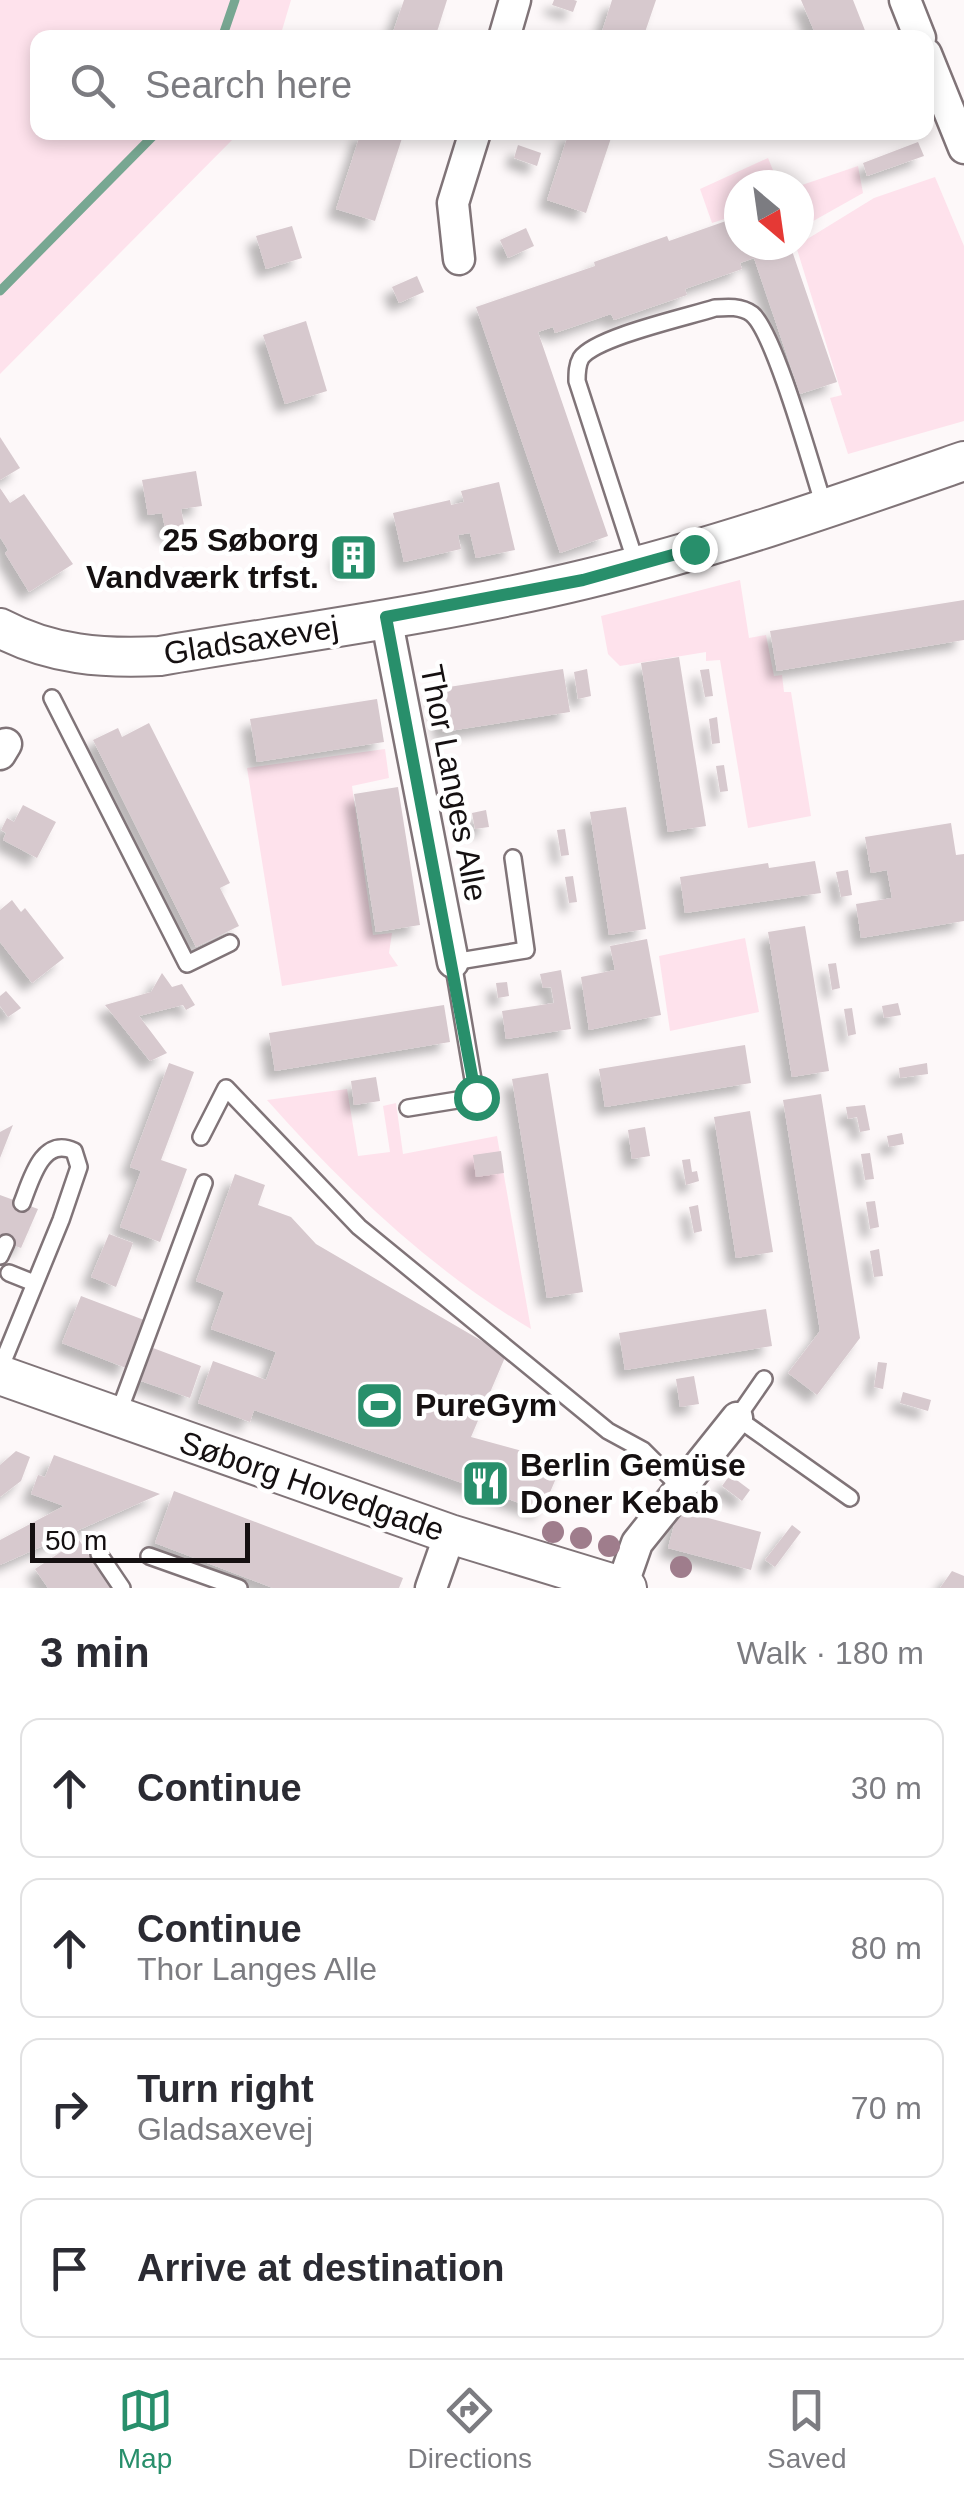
<!DOCTYPE html>
<meta charset="utf-8">
<style>
:root{--surface:#fff;--page:#f7f7f7;--text:#2b2b33;--muted:#7c7c81;--line:#e1e1e2;--accent:#288f6b}
body{margin:0;font-family:Arial,sans-serif;background:var(--page);color:var(--text)}
.compass{position:absolute;left:724px;top:170px;width:90px;height:90px;border-radius:50%;background:var(--surface);box-shadow:0 5px 15px #0003;rotate:151deg}
.scale{position:absolute;left:30px;bottom:25px;width:220px;box-sizing:border-box;padding-left:10px;border:5px solid #151011;border-top:0;font-size:28px;line-height:35px;white-space:nowrap;color:#151011;-webkit-text-stroke:8px #fff;paint-order:stroke}
.stop{position:absolute;width:30px;height:30px;margin:-22px;border:8px solid #288f6b;border-radius:50%;background:#fff}
.stop.end{background:#288f6b;border-color:#fff;box-shadow:0 2px 10px #0008}
.list{margin:0;padding:0;list-style:none}
h2{display:flex;justify-content:space-between;align-items:center;height:130px;margin:0;padding:0 40px;font-size:42px}
h2 small{font-size:32px;font-weight:400;color:var(--muted)}
.list li{display:grid;grid-template-columns:65px 1fr auto;gap:30px;align-items:center;box-sizing:border-box;height:140px;margin:0 20px 20px;padding:0 20px;border:2px solid var(--line);border-radius:20px}
.list b{display:block;font-size:38px;white-space:nowrap}
.list p{margin:0;font-size:32px;white-space:nowrap;color:var(--muted)}
.list em{font-size:32px;font-style:normal;color:var(--muted)}
.icon{flex:none;width:55px;height:55px;fill:none;stroke:currentColor;stroke-width:2;stroke-linecap:round;stroke-linejoin:round}
.map{position:relative;flex:none;width:964px;height:1588px;overflow:hidden}
.search{position:absolute;background:var(--surface);box-shadow:0 5px 15px #0003;left:30px;right:30px;top:30px;height:110px;display:flex;align-items:center;gap:25px;box-sizing:border-box;padding:0 35px;border-radius:20px;color:var(--muted);font-size:38px}
.sheet{height:770px;background:var(--surface)}
nav{display:flex;justify-content:space-around;align-items:center;box-sizing:border-box;height:140px;border-top:2px solid var(--line);background:var(--surface);font-size:28px;color:var(--muted)}
nav a{display:grid;justify-items:center;gap:5px}
nav .on{color:var(--accent)}
.map>svg:first-child{display:block}
.green{fill:#fee2ec}
.lines{fill:none;stroke-linecap:round;stroke-linejoin:round}
.stream{stroke:#78a792;stroke-width:9}
.building{fill:#d7c9ce;filter:url(#shadow)}
.service-casing{stroke:#807478;stroke-width:20}
.minor-casing{stroke:#807478;stroke-width:35}
.tertiary-casing{stroke:#807478;stroke-width:42}
.service{stroke:#fff;stroke-width:15}
.minor{stroke:#fff;stroke-width:30}
.tertiary{stroke:#fff;stroke-width:38}
.tree{fill:#9f7d8c}
.route{stroke:#288f6b;stroke-width:12}
.labels{text-anchor:middle;dominant-baseline:central;stroke-width:9;stroke-linejoin:round;paint-order:stroke}
.poi-label{font-size:32px;font-weight:bold;fill:#151011;stroke:#fff;text-anchor:start}
.street-label{font-size:32px;fill:#151011;stroke:#fff}
</style>
<div class="map">
<svg width="964" height="1588" viewBox="0 0 964 1588">
<defs>
<filter id="shadow"><feDropShadow dx="-9" dy="9" stdDeviation="5" flood-color="#0004"/></filter>
</defs>
<rect width="100%" height="100%" fill="#fdf8f9"/>
<!-- green -->
<g class="green">
<polygon points="0,0 291,0 280,37 38,38 38,132 239,133 0,374"/>
<polygon points="768,158 779,185 739,185 739,214 712,223 700,189"/>
<polygon points="858,166 863,193 799,229 799,186"/>
<polygon points="935,177 964,246 964,421 848,454 830,398 842,395 796,246 874,198"/>
<polygon points="740,580 749,638 766,635 774,676 782,675 784,692 791,692 811,816 748,828 720,660 706,661 706,652 620,666 608,654 601,616"/>
<polygon points="385,749 389,778 352,786 373,935 392,933 389,953 398,966 282,986 247,768"/>
<polygon points="745,938 759,1012 670,1031 659,956"/>
<path d="M347,1089L358,1156L390,1152L383,1106L396,1103L403,1154L497,1136L531,1329C431,1270 343,1186 267,1100Z"/>
</g>
<g class="lines">
<!-- stream -->
<g class="stream">
<polyline points="222,38 235,0"/>
<polyline points="0,291 157,132"/>
</g>
</g>
<!-- building -->
<g class="building">
<polygon points="404,0 447,0 435,38 391,38"/>
<polygon points="554,0 574,0 577,1 573,12 552,5"/>
<polygon points="612,0 656,0 643,38 600,38"/>
<polygon points="801,0 853,0 868,38 817,38"/>
<polygon points="361,132 404,132 375,221 336,209"/>
<polygon points="569,132 613,132 586,213 547,200"/>
<polygon points="918,142 924,156 867,176 863,163"/>
<polygon points="518,145 541,153 537,166 514,158"/>
<polygon points="726,221 728,227 739,223 739,245 790,245 837,382 800,394 754,258 740,263 742,269 685,289 687,295 614,320 611,314 555,333 553,327 538,332 608,536 560,553 476,307 595,266 594,262 667,236 669,241"/>
<polygon points="292,226 302,258 266,269 256,236"/>
<polygon points="526,228 534,246 508,258 500,240"/>
<polygon points="417,276 424,292 399,303 392,287"/>
<polygon points="306,321 327,391 285,404 263,335"/>
<polygon points="0,437 20,468 0,480"/>
<polygon points="196,471 202,506 181,509 185,530 166,533 162,513 148,515 142,480"/>
<polygon points="499,482 515,550 476,558 470,533 458,535 461,549 404,562 393,513 450,500 451,505 464,502 461,491"/>
<polygon points="0,488 10,503 24,494 73,564 29,592 5,553 8,550 0,537"/>
<polygon points="363,545 369,562 345,571 338,554"/>
<polygon points="964,600 964,640 777,671 770,631"/>
<polygon points="679,657 706,826 668,832 641,663"/>
<polygon points="563,669 570,712 443,732 436,689"/>
<polygon points="587,669 591,696 578,699 574,672"/>
<polygon points="709,669 713,696 705,697 700,670"/>
<polygon points="377,699 384,742 257,762 250,719"/>
<polygon points="717,717 720,743 712,744 709,719"/>
<polygon points="149,723 230,883 220,888 239,926 196,947 93,740 118,728 122,737"/>
<polygon points="724,765 728,791 720,792 716,766"/>
<polygon points="398,787 420,925 376,932 354,794"/>
<polygon points="23,805 56,822 37,858 3,840 6,833 1,830 7,818 14,822"/>
<polygon points="626,807 646,929 609,935 590,812"/>
<polygon points="486,810 489,827 475,829 472,813"/>
<polygon points="951,823 956,855 964,854 964,921 861,938 856,904 892,898 887,870 871,873 865,837"/>
<polygon points="565,829 569,855 561,856 557,830"/>
<polygon points="815,861 821,893 685,913 680,877 768,863 769,868"/>
<polygon points="848,870 852,895 841,897 836,872"/>
<polygon points="573,876 577,902 569,903 565,877"/>
<polygon points="12,900 21,912 25,908 64,958 32,983 0,942 0,910"/>
<polygon points="805,926 829,1071 792,1077 768,932"/>
<polygon points="647,939 661,1015 589,1030 581,977 615,970 610,946"/>
<polygon points="836,963 840,988 832,990 828,964"/>
<polygon points="561,970 571,1029 506,1039 502,1011 554,1003 551,987 543,988 540,974"/>
<polygon points="162,973 172,987 182,984 195,1005 186,1010 183,1005 139,1016 167,1053 150,1061 105,1005 151,992"/>
<polygon points="507,982 509,996 498,998 496,983"/>
<polygon points="6,991 21,1008 8,1017 0,1006 0,996"/>
<polygon points="898,1003 901,1015 884,1018 882,1006"/>
<polygon points="444,1005 450,1042 275,1071 269,1033"/>
<polygon points="852,1008 856,1034 848,1036 844,1009"/>
<polygon points="745,1045 751,1083 605,1107 599,1069"/>
<polygon points="169,1063 194,1072 161,1160 187,1169 160,1242 120,1227 141,1171 130,1167"/>
<polygon points="927,1063 928,1074 900,1078 899,1068"/>
<polygon points="548,1073 583,1292 547,1298 512,1079"/>
<polygon points="376,1077 380,1101 354,1105 351,1081"/>
<polygon points="821,1094 860,1338 817,1395 788,1373 820,1331 783,1100"/>
<polygon points="865,1105 870,1130 860,1132 857,1117 848,1119 846,1107"/>
<polygon points="750,1111 773,1252 736,1258 714,1117"/>
<polygon points="13,1125 0,1158 0,1132"/>
<polygon points="645,1127 650,1156 632,1159 628,1130"/>
<polygon points="902,1133 904,1144 889,1147 887,1136"/>
<polygon points="501,1151 504,1173 476,1177 473,1155"/>
<polygon points="870,1153 874,1179 865,1180 861,1154"/>
<polygon points="690,1159 692,1172 697,1171 699,1181 686,1185 682,1160"/>
<polygon points="235,1174 265,1185 258,1205 291,1217 316,1244 506,1355 471,1437 563,1462 542,1511 254,1410 250,1422 198,1403 213,1361 266,1380 276,1352 211,1329 224,1292 196,1281"/>
<polygon points="0,1195 38,1209 21,1248 0,1241"/>
<polygon points="875,1201 879,1227 870,1229 866,1202"/>
<polygon points="698,1205 702,1231 694,1233 689,1207"/>
<polygon points="109,1234 133,1243 116,1287 91,1277"/>
<polygon points="879,1249 883,1276 874,1277 870,1251"/>
<polygon points="81,1296 144,1320 126,1368 62,1343"/>
<polygon points="766,1309 772,1346 625,1370 619,1333"/>
<polygon points="153,1348 201,1366 190,1398 141,1381"/>
<polygon points="878,1362 887,1363 883,1389 874,1387"/>
<polygon points="694,1376 699,1404 680,1407 676,1379"/>
<polygon points="903,1392 931,1400 928,1411 900,1403"/>
<polygon points="16,1451 30,1457 21,1481 0,1497 0,1465"/>
<polygon points="54,1455 160,1494 0,1565 0,1540 64,1506 31,1494 38,1475 45,1477"/>
<polygon points="730,1475 750,1490 742,1501 722,1486"/>
<polygon points="174,1491 403,1578 399,1588 273,1588 155,1543"/>
<polygon points="678,1510 761,1532 751,1570 668,1548"/>
<polygon points="792,1525 801,1532 775,1567 765,1560"/>
<polygon points="79,1540 111,1588 48,1588 35,1569"/>
<polygon points="952,1571 964,1576 964,1588 940,1588"/>
</g>
<g class="lines">
<defs>
<g id="service">
<path d="M637,566L577,381C577,373 577,365 581,358C596,337 687,317 715,308C728,307 741,306 752,314C775,333 813,472 825,509"/>
<polyline points="52,698 187,964 230,943"/>
<polyline points="408,1108 476,1097 453,962 526,950 513,858"/>
<polyline points="201,1137 226,1088 359,1227 608,1431 643,1450 681,1488"/>
<polyline points="0,1256 6,1243"/>
<polyline points="9,1273 34,1283"/>
<path d="M0,1369L61,1220L79,1167L74,1151C42,1136 31,1180 22,1203"/>
<polyline points="764,1379 737,1418 850,1498"/>
<polyline points="117,1417 204,1183"/>
<polyline points="99,1554 122,1588"/>
<polyline points="149,1556 239,1588"/>
</g>
<g id="minor">
<polyline points="905,0 920,38"/>
<polyline points="504,38 515,0"/>
<polyline points="926,54 964,148"/>
<polyline points="459,259 453,203 475,132"/>
<polyline points="386,617 453,962"/>
<polyline points="0,754 6,744"/>
<polyline points="622,1586 637,1543 737,1418"/>
<polyline points="431,1588 450,1534"/>
</g>
<g id="tertiary">
<path d="M0,628C51,655 103,659 160,656C302,632 446,613 586,579C715,548 840,504 964,461"/>
<polyline points="0,1375 450,1534 627,1588"/>
</g>
</defs>
<!-- service casing -->
<use href="#service" class="service-casing"/>
<!-- minor casing -->
<use href="#minor" class="minor-casing"/>
<!-- tertiary casing -->
<use href="#tertiary" class="tertiary-casing"/>
<!-- service -->
<use href="#service" class="service"/>
<!-- minor -->
<use href="#minor" class="minor"/>
<!-- tertiary -->
<use href="#tertiary" class="tertiary"/>
</g>
<!-- trees -->
<g class="tree">
<circle cx="553" cy="1532" r="11"/>
<circle cx="581" cy="1538" r="11"/>
<circle cx="609" cy="1546" r="11"/>
<circle cx="681" cy="1567" r="11"/>
</g>
<g class="lines">
<!-- route -->
<polyline class="route" points="476,1097 386,617 583,580 694,549"/>
</g>
<!-- icons -->
<defs>
<symbol id="building-square" viewBox="-11 -11 22 22"><rect x="-9" y="-9" width="18" height="18" rx="4" fill="#288f6b" stroke="#fff"/><path d="M-4-6H4V6H1V3H-1V6H-4ZM-2.5-4.3h1.7v1.8h-1.7ZM.8-4.3h1.7v1.8H.8ZM-2.5-1h1.7V.8h-1.7ZM.8-1h1.7V.8H.8Z" fill="#fff"/></symbol>
<symbol id="stadium-square" viewBox="-11 -11 22 22"><rect x="-9" y="-9" width="18" height="18" rx="4" fill="#288f6b" stroke="#fff"/><path d="M0-5a6.5 5 0 1 0 0 10a6.5 5 0 1 0 0-10ZM-3.5-1.8h7v3.6h-7Z" fill="#fff"/></symbol>
<symbol id="restaurant-square" viewBox="-11 -11 22 22"><rect x="-9" y="-9" width="18" height="18" rx="4" fill="#288f6b" stroke="#fff"/><path d="M-5-6h1v4h1v-4h1v4h1v-4h1v5L-1.5 .5V6h-2V.5L-5-1ZM5-6V6H3V1.5H1.5Q1.5-4 5-6Z" fill="#fff"/></symbol>
</defs>
<g fill-rule="evenodd">
<use href="#building-square" x="326" y="530" width="55" height="55"/>
<use href="#stadium-square" x="352" y="1378" width="55" height="55"/>
<use href="#restaurant-square" x="458" y="1456" width="55" height="55"/>
</g>
<g class="labels">
<!-- poi labels -->
<g class="poi-label">
<text x="319" y="540" text-anchor="end">25 Søborg<tspan x="319" dy="37">Vandværk trfst.</tspan></text>
<text x="415" y="1405">PureGym</text>
<text x="520" y="1465">Berlin Gemüse<tspan x="520" dy="37">Doner Kebab</tspan></text>
</g>
<!-- street labels -->
<g class="street-label">
<text transform="translate(251 640) rotate(-9)">Gladsaxevej</text>
<text transform="translate(454 783) rotate(79)">Thor Langes Alle</text>
<text transform="translate(312 1486) rotate(19)">Søborg Hovedgade</text>
</g>
</g>
</svg>
<svg class="compass" viewBox="-18 -18 36 36"><path d="M0-13l5 13h-10z" fill="#e53935"/><path d="M0 13l5-13h-10z" fill="#7c7c81"/></svg>
<div class="scale">50 m</div>
<div class="stop" style="left:476px;top:1097px"></div>
<div class="stop end" style="left:694px;top:549px"></div>
<div class="search"><svg class="icon" aria-label="search" viewBox="0 0 24 24"><circle cx="10" cy="10" r="6"/><path d="M15 15l6 6"/></svg>Search here</div>
</div>
<section class="sheet">
<h2>3 min<small>Walk · 180 m</small></h2>
<ul class="list">
<li><svg class="icon" aria-label="ahead" viewBox="0 0 24 24"><path d="M12 20V5M6 11l6-6 6 6"/></svg><div><b>Continue</b></div><em>30 m</em></li>
<li><svg class="icon" aria-label="ahead" viewBox="0 0 24 24"><path d="M12 20V5M6 11l6-6 6 6"/></svg><div><b>Continue</b><p>Thor Langes Alle</p></div><em>80 m</em></li>
<li><svg class="icon" aria-label="right" viewBox="0 0 24 24"><path d="M7 20v-9h11M14 6l5 5-5 5"/></svg><div><b>Turn right</b><p>Gladsaxevej</p></div><em>70 m</em></li>
<li><svg class="icon" aria-label="arrive" viewBox="0 0 24 24"><path d="M6 21V4h12l-3 4 3 4H6"/></svg><div><b>Arrive at destination</b></div></li>
</ul>
</section>
<nav>
<a class="on"><svg class="icon" aria-label="map" viewBox="0 0 24 24"><path d="M3 6l6-2 6 2 6-2v14l-6 2-6-2-6 2zM9 4v14M15 6v14"/></svg>Map</a>
<a><svg class="icon" aria-label="directions" viewBox="0 0 24 24"><path d="M12 3l9 9-9 9-9-9zM9 14v-3h6M13 9l2 2-2 2"/></svg>Directions</a>
<a><svg class="icon" aria-label="saved" viewBox="0 0 24 24"><path d="M7 4h10v16l-5-4-5 4z"/></svg>Saved</a>
</nav>
